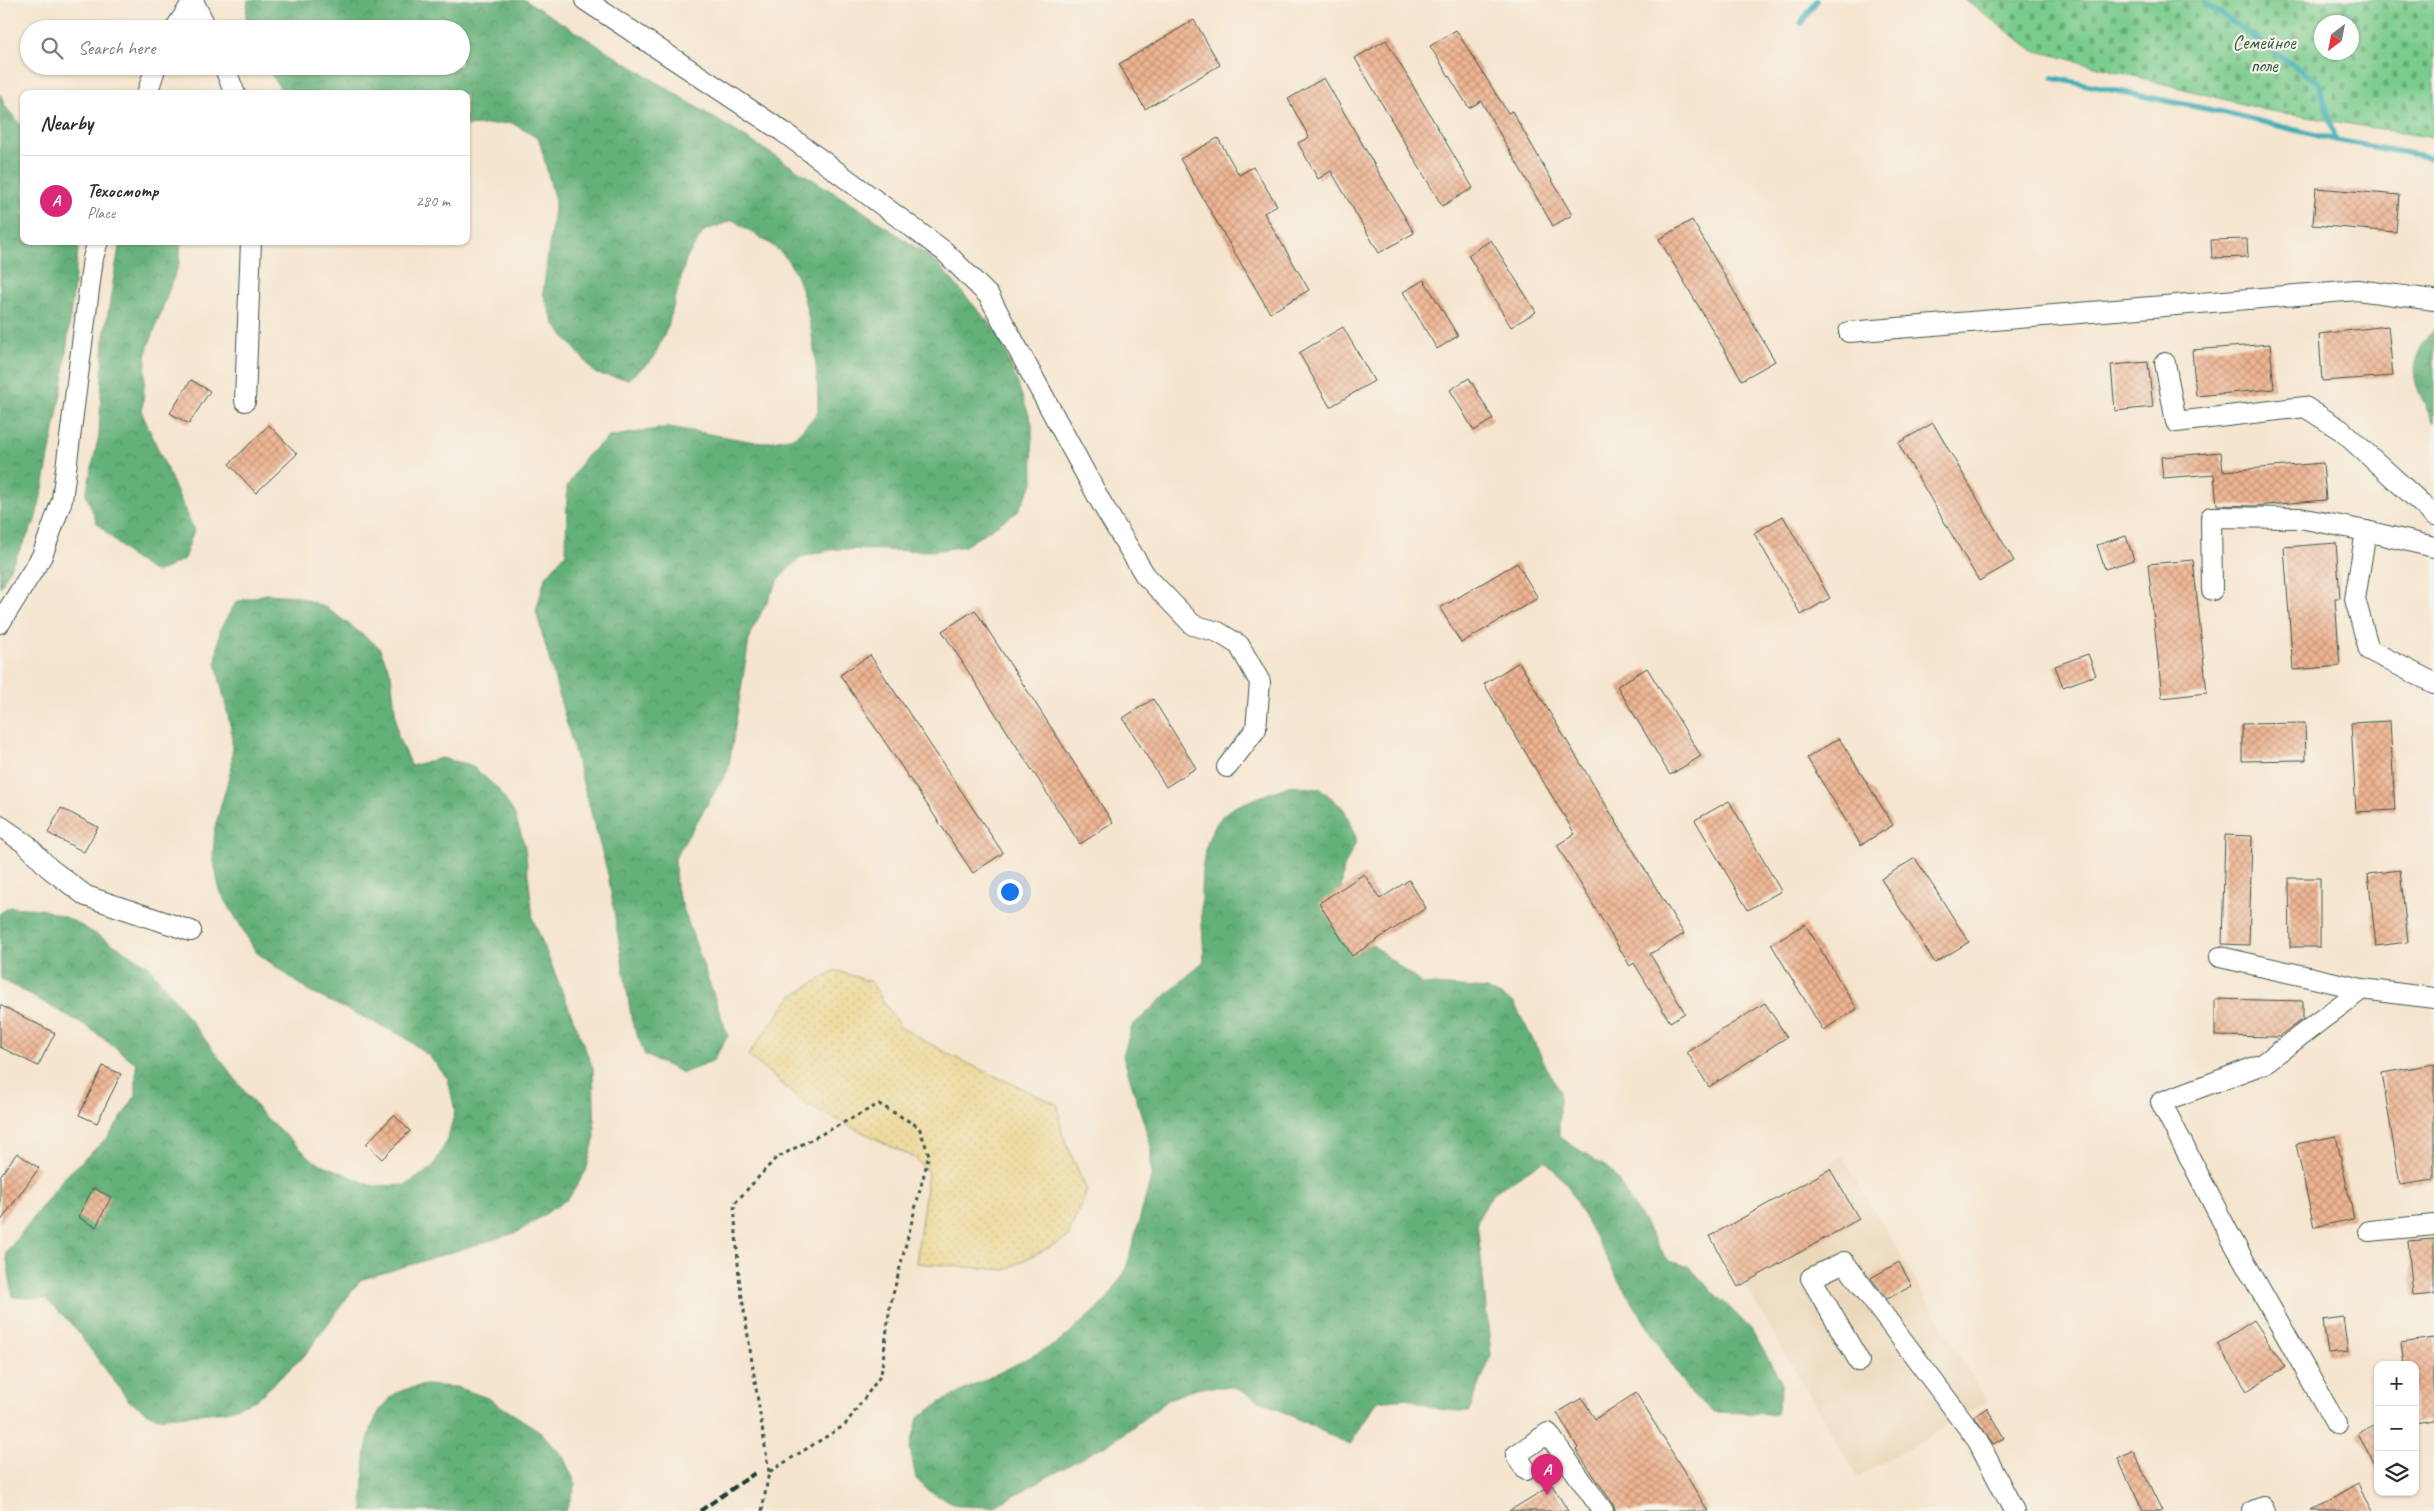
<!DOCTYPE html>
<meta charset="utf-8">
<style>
:root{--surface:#fff;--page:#f7f7f7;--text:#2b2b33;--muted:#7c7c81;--line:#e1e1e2;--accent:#db2777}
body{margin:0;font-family:Caveat,sans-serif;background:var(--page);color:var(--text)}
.controls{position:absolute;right:15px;bottom:15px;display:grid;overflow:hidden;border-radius:10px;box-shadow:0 1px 4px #0004}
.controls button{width:45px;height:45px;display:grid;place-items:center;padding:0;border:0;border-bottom:1px solid var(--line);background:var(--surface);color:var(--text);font:25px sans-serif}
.compass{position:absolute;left:2314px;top:15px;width:45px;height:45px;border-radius:50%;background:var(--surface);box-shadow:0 1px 4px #0004;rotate:212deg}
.you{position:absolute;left:1009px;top:891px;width:18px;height:18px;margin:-12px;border:4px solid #fff;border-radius:50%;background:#1a73e8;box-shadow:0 0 0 8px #1a73e833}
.badge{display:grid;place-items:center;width:32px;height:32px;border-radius:50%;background:var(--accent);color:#fff;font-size:16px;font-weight:700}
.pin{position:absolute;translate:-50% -41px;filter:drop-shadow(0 1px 2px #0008)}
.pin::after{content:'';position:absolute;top:26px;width:18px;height:15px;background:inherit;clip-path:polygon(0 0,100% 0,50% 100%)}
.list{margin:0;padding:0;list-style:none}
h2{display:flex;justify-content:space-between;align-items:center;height:65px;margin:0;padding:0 20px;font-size:21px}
h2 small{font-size:16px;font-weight:400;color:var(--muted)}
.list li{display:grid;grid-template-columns:32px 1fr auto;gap:15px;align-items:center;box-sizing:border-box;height:90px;padding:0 20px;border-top:1px solid var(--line)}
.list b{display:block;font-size:19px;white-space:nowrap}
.list p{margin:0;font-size:16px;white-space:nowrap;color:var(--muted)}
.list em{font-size:16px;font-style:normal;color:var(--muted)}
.icon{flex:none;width:28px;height:28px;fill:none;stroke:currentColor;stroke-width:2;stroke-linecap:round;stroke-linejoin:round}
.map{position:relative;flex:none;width:2434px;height:1511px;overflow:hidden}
.search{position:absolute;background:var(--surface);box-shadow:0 1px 4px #0004;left:20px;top:20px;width:450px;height:55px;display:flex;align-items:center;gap:12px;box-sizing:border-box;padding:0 18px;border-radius:28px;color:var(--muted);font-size:19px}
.panel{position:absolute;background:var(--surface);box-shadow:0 1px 4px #0004;left:20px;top:90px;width:450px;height:155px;border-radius:10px}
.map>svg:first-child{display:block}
.built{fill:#ebd8ba}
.forest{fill:url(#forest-crowns);stroke:#417656}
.sand{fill:url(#sand-dots);stroke:#868c69}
.cemetery{fill:url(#cemetery-stones);stroke:#4c8460;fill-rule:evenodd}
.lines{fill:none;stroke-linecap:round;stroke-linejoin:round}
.stream{stroke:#3daeb5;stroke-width:5.5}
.building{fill:url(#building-cross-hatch)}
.minor-casing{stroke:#3f564b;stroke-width:22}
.path{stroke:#3f564b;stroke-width:3;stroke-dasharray:4 4;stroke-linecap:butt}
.minor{stroke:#fff;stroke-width:20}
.rail{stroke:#1f3d34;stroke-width:4;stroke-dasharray:8 4;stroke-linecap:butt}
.labels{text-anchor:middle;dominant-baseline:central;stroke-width:4.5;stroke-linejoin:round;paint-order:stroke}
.park-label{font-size:20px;fill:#315a46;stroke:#f7f3e8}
</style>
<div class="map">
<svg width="2434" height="1511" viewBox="0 0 2434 1511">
<defs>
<pattern id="forest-crowns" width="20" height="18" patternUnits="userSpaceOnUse" patternTransform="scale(1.25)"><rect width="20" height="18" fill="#63b078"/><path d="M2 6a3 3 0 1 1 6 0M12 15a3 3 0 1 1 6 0" fill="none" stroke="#519063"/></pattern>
<pattern id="sand-dots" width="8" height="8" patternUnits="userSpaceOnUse" patternTransform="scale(1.25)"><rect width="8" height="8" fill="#eeda9e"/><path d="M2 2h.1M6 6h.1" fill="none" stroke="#ccbc89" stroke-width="1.8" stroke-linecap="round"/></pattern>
<pattern id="cemetery-stones" width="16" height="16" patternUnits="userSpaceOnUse" patternTransform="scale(1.25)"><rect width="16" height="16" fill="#7acc8d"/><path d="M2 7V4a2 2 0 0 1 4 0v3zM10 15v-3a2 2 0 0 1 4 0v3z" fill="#63a774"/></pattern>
<pattern id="building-cross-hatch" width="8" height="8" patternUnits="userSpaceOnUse" patternTransform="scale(1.25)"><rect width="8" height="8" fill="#efb492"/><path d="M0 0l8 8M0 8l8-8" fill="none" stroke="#c19478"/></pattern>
</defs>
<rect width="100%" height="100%" fill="#f7f3e8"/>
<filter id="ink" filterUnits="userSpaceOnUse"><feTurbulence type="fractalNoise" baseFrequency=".02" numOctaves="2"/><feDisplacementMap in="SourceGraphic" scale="10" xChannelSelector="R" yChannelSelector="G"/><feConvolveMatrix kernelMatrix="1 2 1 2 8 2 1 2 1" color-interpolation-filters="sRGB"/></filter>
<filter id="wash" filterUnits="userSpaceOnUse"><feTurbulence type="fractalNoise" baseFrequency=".0096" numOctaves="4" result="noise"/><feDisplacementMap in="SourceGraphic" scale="20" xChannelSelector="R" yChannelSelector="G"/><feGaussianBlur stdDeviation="1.12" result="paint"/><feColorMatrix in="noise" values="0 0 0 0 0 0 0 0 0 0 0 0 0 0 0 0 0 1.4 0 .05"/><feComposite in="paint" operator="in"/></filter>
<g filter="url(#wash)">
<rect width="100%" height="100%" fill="#f5e5cf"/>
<!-- built -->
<polygon class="built" points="1842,1156 1987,1402 1858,1478 1714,1232"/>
<!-- forest -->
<g class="forest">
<path d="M248,0H525L860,209L935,261L999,334L1032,423L1033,483L1017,512L965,546L934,551L834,549L801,557L779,579L750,634L728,770L675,858L676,888L728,1036L712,1062L683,1073L645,1055L632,1022L608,874L536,611L545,578L566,553L567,487L584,458L609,437L669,427L761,443L795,437L818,413C819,373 810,288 786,258C777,246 746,229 733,220L704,231L686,259L668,326L653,359L628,379L596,374L555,325L543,293L555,201L539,139L512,123L466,126V94H284L266,66H461V29H249L246,16Z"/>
<polygon points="0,94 5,106 24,129 24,241 79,241 62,388 43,488 35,521 0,587"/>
<polygon points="120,241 181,241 179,263 147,350 142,413 194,530 184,559 156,573 130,556 97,523 86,494 99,435 104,337"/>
<path d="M2434,328V423C2414,381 2402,370 2434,328Z"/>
<polygon points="266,594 297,596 327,608 379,647 391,674 398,737 411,766 441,758 471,765 497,788 514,813 525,846 533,919 593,1068 595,1137 586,1171 569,1198 518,1232 360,1280 305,1355 256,1400 227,1411 157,1418 129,1401 71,1323 46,1299 13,1297 6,1253 63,1179 109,1136 136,1095 136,1063 85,1025 1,979 0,913 10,907 41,909 70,919 148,965 262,1114 314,1161 373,1186 406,1185 432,1168 447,1141 455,1111 448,1079 429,1056 403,1036 312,993 256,952 220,891 213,858 215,827 232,766 232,733 216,663 220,629 236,602"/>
<path d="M1288,786L1321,789L1344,809L1357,840L1344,867L1340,897L1350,927L1422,984L1487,989L1514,1003L1559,1091V1137L1611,1170L1668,1261L1688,1266L1751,1329L1782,1383L1776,1414L1714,1412L1689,1392L1620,1283L1566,1183L1545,1160L1493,1193L1477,1221L1491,1355L1469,1412L1438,1409L1407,1398L1377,1401L1350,1445L1233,1387H1200L1171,1398L1118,1438L993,1507L960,1506L930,1492L916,1479L910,1449L918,1418L943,1401L1058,1343L1107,1300L1125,1272L1151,1178V1146L1123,1056L1132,1026L1204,961C1203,919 1190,840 1228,811C1238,804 1274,792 1288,786Z"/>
<path d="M425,1385L456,1387L488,1398L541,1432L563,1457L576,1484L566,1511H363C364,1474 361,1419 395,1394C402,1389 416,1387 425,1385Z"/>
</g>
<!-- sand -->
<polygon class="sand" points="835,970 871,982 900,1027 954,1057 1058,1105 1062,1133 1087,1191 1067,1238 1005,1270 916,1263 928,1173 915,1158 807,1105 748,1055 791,997"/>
<!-- cemetery -->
<path class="cemetery" d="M1965,0H2434V138L2265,110L2033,50ZM2322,22H2352V52H2322Z"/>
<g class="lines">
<!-- stream -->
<g class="stream">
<polyline points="2204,0 2207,4 2319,83 2336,140"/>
<polyline points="1801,23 1817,0"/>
<polyline points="2053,78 2222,112 2336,140 2434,158"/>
</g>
</g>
<g id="blocks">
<!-- building -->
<g class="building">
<polygon points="1194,20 1220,65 1145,109 1119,64"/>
<polygon points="1456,30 1508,113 1512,111 1572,215 1553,226 1481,101 1469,108 1430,46"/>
<polygon points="1386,40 1473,188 1442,206 1355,58"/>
<polygon points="1324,78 1414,233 1379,253 1331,171 1318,179 1298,143 1309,137 1288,99"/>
<polygon points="1218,138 1239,175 1253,167 1263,183 1277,205 1264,213 1309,290 1270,313 1180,159"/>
<polygon points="2316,188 2399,195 2396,232 2313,225"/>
<polygon points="1692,220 1775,361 1742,380 1659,239"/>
<polygon points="2247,239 2248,257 2212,258 2211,240"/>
<polygon points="1491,240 1536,312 1511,327 1468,255"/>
<polygon points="1424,280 1458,336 1437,349 1403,292"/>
<polygon points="2388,326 2393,376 2322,381 2319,334"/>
<polygon points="1343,327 1374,381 1330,407 1299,353"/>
<polygon points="2270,344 2274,389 2196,396 2192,350"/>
<polygon points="2148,362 2153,407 2115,411 2111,365"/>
<polygon points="1469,378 1493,419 1474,431 1450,390"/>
<polygon points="191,380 210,391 189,424 170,413"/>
<polygon points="1933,423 2014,561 1979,581 1898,443"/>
<polygon points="269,425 297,454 256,493 229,464"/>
<polygon points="2221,452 2223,471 2323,463 2326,500 2255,506 2217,505 2214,474 2163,478 2161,457"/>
<polygon points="1783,516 1830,598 1801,615 1754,533"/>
<polygon points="2126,536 2134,560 2105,569 2097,545"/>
<polygon points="2336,543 2340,598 2335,598 2340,666 2293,670 2284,547"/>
<polygon points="2193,560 2207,693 2162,698 2148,564"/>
<polygon points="1517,563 1538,598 1461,643 1440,608"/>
<polygon points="975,610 1113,823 1080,844 942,631"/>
<polygon points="2088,654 2096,675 2063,687 2055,666"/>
<polygon points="870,655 1003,853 973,873 840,675"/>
<polygon points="1519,662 1684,934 1650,954 1685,1013 1670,1022 1634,963 1630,966 1557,845 1575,834 1484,684"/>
<polygon points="1647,668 1701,756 1670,775 1617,686"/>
<polygon points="1153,699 1196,768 1166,787 1123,718"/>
<polygon points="2390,721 2395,810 2356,812 2351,723"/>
<polygon points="2305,723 2306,760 2242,761 2242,724"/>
<polygon points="1839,738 1893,825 1861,845 1807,758"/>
<polygon points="1729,801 1781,891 1748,910 1695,820"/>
<polygon points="61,808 98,827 84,852 48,833"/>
<polygon points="2225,835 2252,836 2249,945 2222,944"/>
<polygon points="1915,858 1969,942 1935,963 1881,879"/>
<polygon points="2400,870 2408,942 2376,946 2368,874"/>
<polygon points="1364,874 1380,899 1409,880 1426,908 1352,956 1319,903"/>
<polygon points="2289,878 2320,878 2320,947 2290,947"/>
<polygon points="1805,924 1857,1009 1823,1030 1771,944"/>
<polygon points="2215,999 2303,1001 2303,1019 2278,1037 2215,1036"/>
<polygon points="1765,1003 1787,1037 1709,1087 1687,1052"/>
<polygon points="0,1005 55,1033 38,1066 0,1047"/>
<polygon points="2434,1064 2434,1180 2400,1185 2382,1073"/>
<polygon points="103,1066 121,1074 97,1123 79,1115"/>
<polygon points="394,1115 410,1131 382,1159 366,1144"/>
<polygon points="2336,1136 2354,1219 2314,1227 2296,1144"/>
<polygon points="17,1153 39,1168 0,1222 0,1176"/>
<polygon points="1830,1169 1859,1219 1738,1287 1710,1236"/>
<polygon points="93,1188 111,1197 96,1227 78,1217"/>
<polygon points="2434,1239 2434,1294 2413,1296 2408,1241"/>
<polygon points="1899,1262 1912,1286 1887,1299 1871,1278"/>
<polygon points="2343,1317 2348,1352 2328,1354 2323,1320"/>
<polygon points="2254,1320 2285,1367 2247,1391 2217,1344"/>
<polygon points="2434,1338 2434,1420 2415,1423 2415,1365 2404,1365 2401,1343"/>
<polygon points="1636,1393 1708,1511 1615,1511 1613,1504 1576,1450 1578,1448 1557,1413 1582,1398 1595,1419"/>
<polygon points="1987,1408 2004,1438 1993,1444 1974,1416"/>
<polygon points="2378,1423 2378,1472 2358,1433"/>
<polygon points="2133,1451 2162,1511 2143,1511 2118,1459"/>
<polygon points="2358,1484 2373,1511 2311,1511"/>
<polygon points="1552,1485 1568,1511 1509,1511"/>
</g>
</g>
</g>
<g filter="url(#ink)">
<use href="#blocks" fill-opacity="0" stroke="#3f564b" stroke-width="1"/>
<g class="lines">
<defs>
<g id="minor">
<polyline points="585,0 782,131 944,251 989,296 1102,504 1145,575 1193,625 1218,632 1239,645 1260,682 1256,729 1227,767"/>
<polyline points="193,1 207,29"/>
<polyline points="175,29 194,0"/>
<polyline points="224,66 235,94"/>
<polyline points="147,94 156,66"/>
<polyline points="1849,332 2357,290 2434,300"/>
<polyline points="2165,363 2176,422 2305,407 2341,430 2434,515"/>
<polyline points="245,401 251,241"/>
<polyline points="2434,547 2366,531 2355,599 2369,650 2434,683"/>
<polyline points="2212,590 2211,517 2300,518 2366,531"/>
<polyline points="0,623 42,556 62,500 93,258 98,241"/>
<polyline points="0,826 26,844 49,868 86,896 191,931"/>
<polyline points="2220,957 2362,989"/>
<polyline points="2369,1231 2434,1225"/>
<polyline points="1859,1361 1811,1278 1844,1262 1978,1441 2014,1511"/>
<polyline points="2336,1424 2230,1236 2161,1102 2263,1064 2362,989 2434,998"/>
<polyline points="1526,1470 1516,1455 1548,1433 1603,1511"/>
<polyline points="2253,1511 2263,1507 2265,1511"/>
</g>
</defs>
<!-- minor casing -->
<use href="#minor" class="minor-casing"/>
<!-- path -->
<polyline class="path" points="762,1511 769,1472 739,1278 734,1204 776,1158 879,1104 919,1127 929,1155 890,1306 881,1375 845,1425 769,1472"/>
<!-- minor -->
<use href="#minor" class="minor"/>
<!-- rail -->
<polyline class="rail" points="700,1511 755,1473"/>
</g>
</g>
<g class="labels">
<!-- park labels -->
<g class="park-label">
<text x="2264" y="42">Семейное<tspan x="2264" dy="23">поле</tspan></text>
</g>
</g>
</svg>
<div class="controls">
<button>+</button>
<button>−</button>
<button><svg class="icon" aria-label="layers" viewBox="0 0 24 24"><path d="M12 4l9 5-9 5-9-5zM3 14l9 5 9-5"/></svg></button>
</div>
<svg class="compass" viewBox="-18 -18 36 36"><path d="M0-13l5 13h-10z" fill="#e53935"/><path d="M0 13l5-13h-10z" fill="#7c7c81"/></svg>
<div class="you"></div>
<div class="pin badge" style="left:1547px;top:1495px">A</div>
<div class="search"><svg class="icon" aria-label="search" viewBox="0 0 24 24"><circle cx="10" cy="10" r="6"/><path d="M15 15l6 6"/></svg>Search here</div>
<section class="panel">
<h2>Nearby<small></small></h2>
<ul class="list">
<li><span class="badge">A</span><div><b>Техосмотр</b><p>Place</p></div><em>280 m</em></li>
</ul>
</section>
</div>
